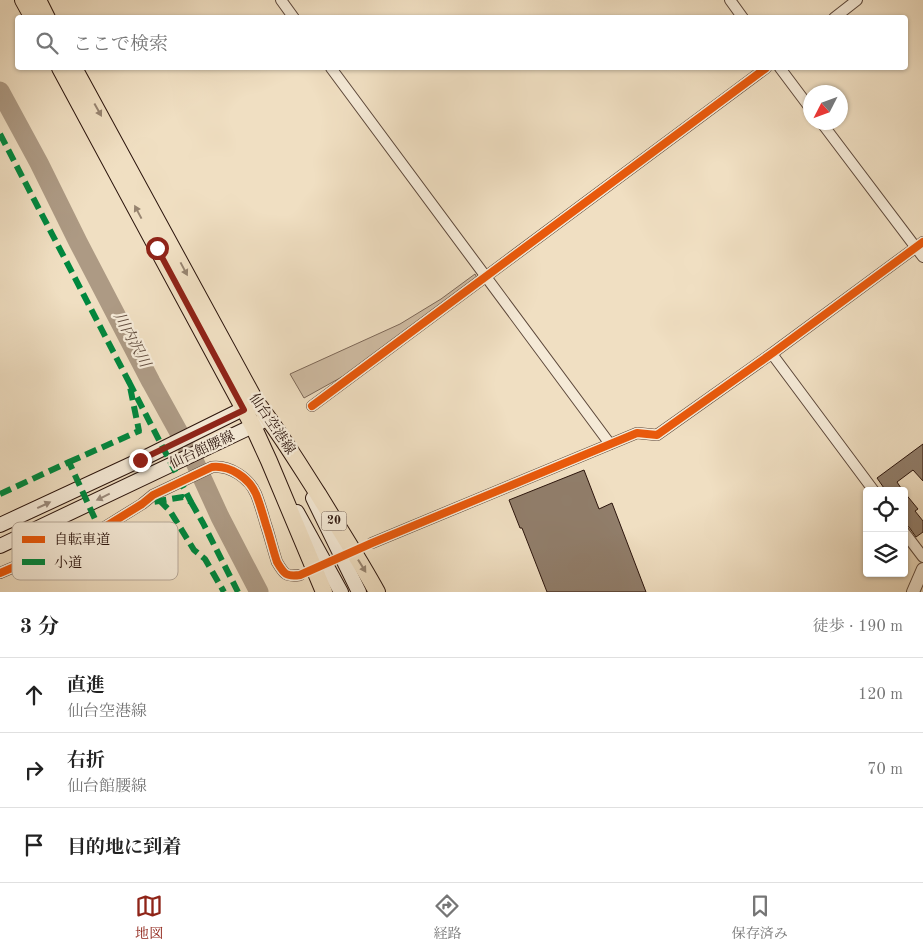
<!DOCTYPE html>
<html lang="ja">
<meta charset="utf-8">
<style>
:root{--surface:#fff;--page:#f2f2f2;--text:#222;--muted:#767676;--line:#e0e0e0;--accent:#8f2418}
body{margin:0;font-family:"Old Standard TT","Noto Serif JP",serif;background:var(--page);color:var(--text)}
.controls{position:absolute;right:15px;bottom:15px;display:grid;overflow:hidden;border-radius:5px;box-shadow:0 1px 4px #0004}
.controls button{width:45px;height:45px;display:grid;place-items:center;padding:0;border:0;border-bottom:1px solid var(--line);background:var(--surface);color:var(--text);font:25px sans-serif}
.compass{position:absolute;left:803px;top:85px;width:45px;height:45px;border-radius:50%;background:var(--surface);box-shadow:0 1px 4px #0004;rotate:228deg}
.stop{position:absolute;width:15px;height:15px;margin:-11px;border:4px solid #8f2418;border-radius:50%;background:#fff}
.stop.end{background:#8f2418;border-color:#fff;box-shadow:0 1px 5px #0008}
.list{margin:0;padding:0;list-style:none}
h2{display:flex;justify-content:space-between;align-items:center;height:65px;margin:0;padding:0 20px;font-size:21px}
h2 small{font-size:16px;font-weight:400;color:var(--muted)}
.list li{display:grid;grid-template-columns:32px 1fr auto;gap:15px;align-items:center;box-sizing:border-box;height:75px;padding:0 20px;border-top:1px solid var(--line)}
.list b{display:block;font-size:19px;white-space:nowrap}
.list p{margin:0;font-size:16px;white-space:nowrap;color:var(--muted)}
.list em{font-size:16px;font-style:normal;color:var(--muted)}
.icon{flex:none;width:28px;height:28px;fill:none;stroke:currentColor;stroke-width:2;stroke-linecap:round;stroke-linejoin:round}
.map{position:relative;flex:none;width:923px;height:592px;overflow:hidden}
.search{position:absolute;background:var(--surface);box-shadow:0 1px 4px #0004;left:15px;right:15px;top:15px;height:55px;display:flex;align-items:center;gap:12px;box-sizing:border-box;padding:0 18px;border-radius:5px;color:var(--muted);font-size:19px}
.sheet{height:290px;background:var(--surface)}
nav{display:flex;justify-content:space-around;align-items:center;box-sizing:border-box;height:70px;border-top:1px solid var(--line);background:var(--surface);font-size:14px;color:var(--muted)}
nav a{display:grid;justify-items:center;gap:2px}
nav .on{color:var(--accent)}
.map>svg:first-child{display:block}
.green{fill:#cfbca3;stroke:#7d6858}
.lines{fill:none;stroke-linecap:round;stroke-linejoin:round}
.river{stroke:#ad9a84;stroke-width:19}
.building{fill:#917e6b;stroke:#2b140c}
.minor-tunnel{stroke:#c9b69e;stroke-width:10;stroke-dasharray:10 5;stroke-linecap:butt}
.minor-casing{stroke:#5c473a;stroke-width:12}
.tertiary-casing{stroke:#5c473a;stroke-width:14}
.secondary-casing{stroke:#2b140c;stroke-width:16}
.primary-casing{stroke:#2b140c;stroke-width:18}
.minor{stroke:#f5ead7;stroke-width:10}
.tertiary{stroke:#f5ead7;stroke-width:12}
.secondary{stroke:#f5ead7;stroke-width:14}
.primary{stroke:#f0dfc2;stroke-width:16}
.quiet{stroke:#00873e;stroke-width:6;stroke-dasharray:12 6;stroke-linecap:butt}
.cycleway-casing{stroke:#f5ead7;stroke-width:11}
.cycleway{stroke:#e8590c;stroke-width:8}
.oneway{fill:#978470}
.oneway2{fill:#9a8a7c}
.route{stroke:#8f2418;stroke-width:6}
.labels{text-anchor:middle;dominant-baseline:central;stroke-width:4.5;stroke-linejoin:round;paint-order:stroke}
.shield{fill:#f5ead7;stroke:#685449;stroke-width:1}
.shield-label{font-size:12px;font-weight:bold;fill:#2b140c}
.street-label{font-size:14px;fill:#2b140c;stroke:#f5ead7}
.water-label{font-size:15px;font-style:italic;fill:#5f4a3c;stroke:#f5ead7}
.key{fill:#f5ead7;stroke:#b8aa9a;stroke-width:1}
.key-label{font-size:14px;fill:#2b140c}
</style>
<div class="map">
<svg width="923" height="592" viewBox="0 0 923 592">
<rect width="100%" height="100%" fill="#f0dfc2"/>
<filter id="stains"><feTurbulence type="fractalNoise" baseFrequency=".004" numOctaves="4"/><feColorMatrix values="0 0 0 0 .2 0 0 0 0 .09 0 0 0 0 .02 0 0 0 .5 -.17"/></filter>
<radialGradient id="worn" r=".72"><stop offset=".6" stop-color="#630" stop-opacity="0"/><stop offset="1" stop-color="#630" stop-opacity=".3"/></radialGradient>
<!-- green -->
<polygon class="green" points="475,274 477,278 349,373 304,398 290,374 400,324 441,299"/>
<g class="lines">
<!-- river -->
<polyline class="river" points="0,91 39,163 78,242 151,382 193,458 220,517 259,592"/>
</g>
<!-- building -->
<g class="building">
<polygon points="923,444 923,481 913,470 897,482 903,491 886,491 877,478"/>
<polygon points="584,470 599,509 612,503 646,592 547,592 522,528 520,528 509,500"/>
<polygon points="904,492 918,509 915,511 923,521 923,532 916,537 909,527 904,525"/>
</g>
<g class="lines">
<!-- minor-tunnel -->
<polyline class="minor-tunnel" points="300,575 372,543"/>
<defs>
<g id="minor">
<polyline points="281,0 294,18"/>
<polyline points="730,0 743,18"/>
<polyline points="834,18 857,0"/>
<polyline points="331,68 610,444"/>
<polyline points="780,68 810,108"/>
<polyline points="821,122 923,257"/>
<polyline points="772,354 874,491"/>
<polyline points="312,406 766,68"/>
<polyline points="904,532 923,557"/>
<polyline points="372,543 637,433 657,435 774,352 923,242"/>
<path d="M0,573L100,530L142,504L153,495L212,467C230,465 249,478 256,494C260,504 263,515 266,525C270,537 273,550 277,562C284,574 286,577 300,575"/>
</g>
<polyline id="tertiary" points="913,592 923,569"/>
<g id="secondary">
<polyline points="313,498 359,592"/>
<polyline points="297,512 341,592"/>
<polyline points="0,525 140,460 253,404"/>
<polyline points="0,546 261,422"/>
</g>
<g id="primary">
<polyline points="23,0 33,18"/>
<polyline points="38,0 47,18"/>
<polyline points="60,68 253,426 269,461 324,592"/>
<path d="M74,68L256,402C279,431 298,463 318,494C338,527 359,559 377,592"/>
</g>
</defs>
<!-- minor casing -->
<use href="#minor" class="minor-casing"/>
<!-- tertiary casing -->
<use href="#tertiary" class="tertiary-casing"/>
<!-- secondary casing -->
<use href="#secondary" class="secondary-casing"/>
<!-- primary casing -->
<use href="#primary" class="primary-casing"/>
<!-- minor -->
<use href="#minor" class="minor"/>
<!-- tertiary -->
<use href="#tertiary" class="tertiary"/>
<!-- secondary -->
<use href="#secondary" class="secondary"/>
<!-- primary -->
<use href="#primary" class="primary"/>
<!-- quiet -->
<g class="quiet">
<polyline points="0,134 129,382"/>
<polyline points="69,462 139,431 129,382 191,502 183,497 147,503"/>
<polyline points="0,494 69,462 100,530"/>
<polyline points="159,500 170,511 194,550 205,559 224,592"/>
<polyline points="191,502 203,523 238,592"/>
</g>
<defs>
<g id="cycleway">
<polyline points="312,406 766,68"/>
<path d="M0,573L100,530L142,504L153,495L212,467C230,465 249,478 256,494C260,504 263,515 266,525C270,537 273,550 277,562C284,574 286,577 300,575L372,543L637,433L657,435L774,352L923,242"/>
</g>
</defs>
<!-- cycleway casing -->
<use href="#cycleway" class="cycleway-casing"/>
<!-- cycleway -->
<use href="#cycleway" class="cycleway"/>
</g>
<!-- one-way arrows -->
<defs><path id="oneway-solid" d="M-6-.8H1V-3.2L6.5 0L1 3.2V.8H-6Z" transform="scale(1.25)"/></defs>
<g class="oneway">
<use href="#oneway-solid" transform="translate(98 110) rotate(61)"/>
<use href="#oneway-solid" transform="translate(138 212) rotate(-118)"/>
<use href="#oneway-solid" transform="translate(184 269) rotate(62)"/>
<use href="#oneway-solid" transform="translate(362 566) rotate(58)"/>
</g>
<g class="oneway2">
<use href="#oneway-solid" transform="translate(103 497) rotate(154)"/>
<use href="#oneway-solid" transform="translate(44 505) rotate(-25)"/>
</g>
<g class="lines">
<!-- route -->
<polyline class="route" points="140,460 244,410 157,248"/>
</g>
<g class="labels">
<!-- shield labels -->
<rect class="shield" x="321.5" y="511.5" width="25" height="19" rx="4"/>
<g class="shield-label">
<text x="334" y="521">20</text>
</g>
<!-- street labels -->
<g class="street-label">
<text transform="translate(272 424) rotate(56)">仙台空港線</text>
<text transform="translate(202 450) rotate(-25)">仙台館腰線</text>
</g>
<!-- water labels -->
<g class="water-label">
<text transform="translate(131 340) rotate(62)">川内沢川</text>
</g>
</g>
<!-- legend -->
<rect x="12" y="522" width="166" height="58" rx="8" class="key"/>
<rect x="22" y="536" width="23" height="7" fill="#e8590c"/>
<rect x="22" y="559" width="23" height="6" fill="#00873e"/>
<g class="key-label">
<text x="54" y="544">自転車道</text>
<text x="54" y="567">小道</text>
</g>
<rect width="100%" height="100%" filter="url(#stains)"/>
<rect width="100%" height="100%" fill="url(#worn)"/>
</svg>
<div class="controls">
<button><svg class="icon" aria-label="locate" viewBox="0 0 24 24"><circle cx="12" cy="12" r="6"/><path d="M12 2v4M12 18v4M2 12h4M18 12h4"/></svg></button>
<button><svg class="icon" aria-label="layers" viewBox="0 0 24 24"><path d="M12 4l9 5-9 5-9-5zM3 14l9 5 9-5"/></svg></button>
</div>
<svg class="compass" viewBox="-18 -18 36 36"><path d="M0-13l5 13h-10z" fill="#e53935"/><path d="M0 13l5-13h-10z" fill="#767676"/></svg>
<div class="stop" style="left:157px;top:248px"></div>
<div class="stop end" style="left:140px;top:460px"></div>
<div class="search"><svg class="icon" aria-label="search" viewBox="0 0 24 24"><circle cx="10" cy="10" r="6"/><path d="M15 15l6 6"/></svg>ここで検索</div>
</div>
<section class="sheet">
<h2>3 分<small>徒歩 · 190 m</small></h2>
<ul class="list">
<li><svg class="icon" aria-label="ahead" viewBox="0 0 24 24"><path d="M12 20V5M6 11l6-6 6 6"/></svg><div><b>直進</b><p>仙台空港線</p></div><em>120 m</em></li>
<li><svg class="icon" aria-label="right" viewBox="0 0 24 24"><path d="M7 20v-9h11M14 6l5 5-5 5"/></svg><div><b>右折</b><p>仙台館腰線</p></div><em>70 m</em></li>
<li><svg class="icon" aria-label="arrive" viewBox="0 0 24 24"><path d="M6 21V4h12l-3 4 3 4H6"/></svg><div><b>目的地に到着</b></div></li>
</ul>
</section>
<nav>
<a class="on"><svg class="icon" aria-label="map" viewBox="0 0 24 24"><path d="M3 6l6-2 6 2 6-2v14l-6 2-6-2-6 2zM9 4v14M15 6v14"/></svg>地図</a>
<a><svg class="icon" aria-label="directions" viewBox="0 0 24 24"><path d="M12 3l9 9-9 9-9-9zM9 14v-3h6M13 9l2 2-2 2"/></svg>経路</a>
<a><svg class="icon" aria-label="saved" viewBox="0 0 24 24"><path d="M7 4h10v16l-5-4-5 4z"/></svg>保存済み</a>
</nav>
